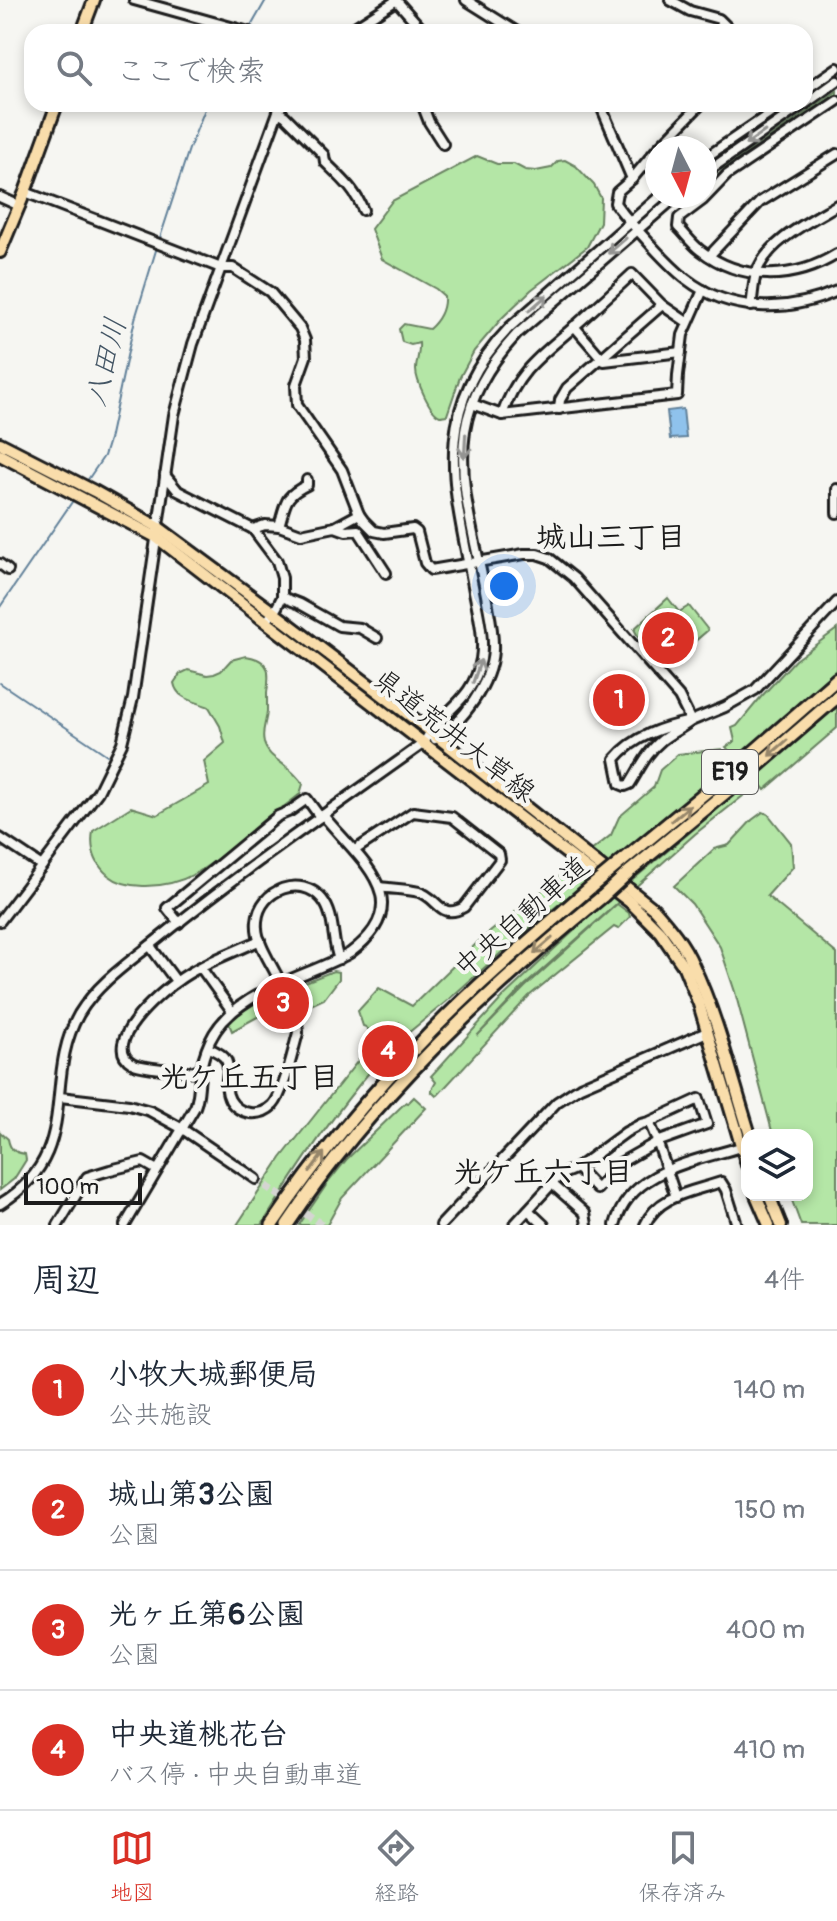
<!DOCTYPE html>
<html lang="ja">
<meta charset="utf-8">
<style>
:root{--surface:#fff;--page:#f2f2f3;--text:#1f2937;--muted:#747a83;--line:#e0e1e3;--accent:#d93025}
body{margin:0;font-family:Pangolin,"Klee One",sans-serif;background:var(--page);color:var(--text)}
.controls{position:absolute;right:24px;bottom:24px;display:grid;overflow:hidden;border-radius:16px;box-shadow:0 4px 12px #0003}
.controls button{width:72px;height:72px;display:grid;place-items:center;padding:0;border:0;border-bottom:2px solid var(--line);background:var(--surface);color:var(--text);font:40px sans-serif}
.compass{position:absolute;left:645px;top:136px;width:72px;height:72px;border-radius:50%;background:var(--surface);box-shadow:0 4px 12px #0003;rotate:174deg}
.scale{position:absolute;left:24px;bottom:20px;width:118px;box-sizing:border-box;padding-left:8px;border:4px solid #1c1c1c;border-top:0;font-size:22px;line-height:28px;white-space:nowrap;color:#1c1c1c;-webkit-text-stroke:6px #f6f6f2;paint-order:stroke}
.you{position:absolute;left:504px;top:586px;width:28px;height:28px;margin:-20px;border:6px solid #fff;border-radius:50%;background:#1a73e8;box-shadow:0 0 0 12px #1a73e833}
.badge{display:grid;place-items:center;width:52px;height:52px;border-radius:50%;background:var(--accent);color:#fff;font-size:26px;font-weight:700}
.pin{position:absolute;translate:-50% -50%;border:4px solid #fff;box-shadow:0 2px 8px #0006}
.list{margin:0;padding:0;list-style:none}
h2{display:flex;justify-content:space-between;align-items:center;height:104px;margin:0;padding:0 32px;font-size:34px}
h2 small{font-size:26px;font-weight:400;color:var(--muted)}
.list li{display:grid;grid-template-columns:52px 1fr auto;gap:24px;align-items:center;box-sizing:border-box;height:120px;padding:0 32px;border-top:2px solid var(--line)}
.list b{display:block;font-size:30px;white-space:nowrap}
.list p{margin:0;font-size:26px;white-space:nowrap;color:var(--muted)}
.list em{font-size:26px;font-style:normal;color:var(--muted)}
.icon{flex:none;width:44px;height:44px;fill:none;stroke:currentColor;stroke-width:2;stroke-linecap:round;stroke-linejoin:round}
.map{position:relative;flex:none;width:837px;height:1225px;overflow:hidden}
.search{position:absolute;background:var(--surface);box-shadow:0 4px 12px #0003;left:24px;right:24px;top:24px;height:88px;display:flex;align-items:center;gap:20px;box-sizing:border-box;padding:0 28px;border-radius:24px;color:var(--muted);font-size:30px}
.sheet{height:584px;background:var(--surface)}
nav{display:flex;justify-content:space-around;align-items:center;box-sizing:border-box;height:112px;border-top:2px solid var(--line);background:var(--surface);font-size:22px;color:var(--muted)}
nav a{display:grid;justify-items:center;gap:4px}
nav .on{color:var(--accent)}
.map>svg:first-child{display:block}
.green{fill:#b4e6a6;stroke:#688161;stroke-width:2}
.water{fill:#8fc2ec;stroke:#618099;stroke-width:2}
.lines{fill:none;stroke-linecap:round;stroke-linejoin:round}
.stream{stroke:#618099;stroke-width:2}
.minor-tunnel{stroke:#d5d5d2;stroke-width:8;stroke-dasharray:8 4;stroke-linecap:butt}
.minor-casing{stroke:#1c1c1c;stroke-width:14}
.major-casing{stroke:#1c1c1c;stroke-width:16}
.highway-casing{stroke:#1c1c1c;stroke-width:17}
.minor{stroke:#f6f6f2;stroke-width:8}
.major{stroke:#f9ddab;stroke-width:10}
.highway{stroke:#f9ddab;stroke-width:11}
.minor-bridge-casing{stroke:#1c1c1c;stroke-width:14;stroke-linecap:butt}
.highway-bridge-casing{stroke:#1c1c1c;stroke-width:17;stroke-linecap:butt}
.minor-bridge{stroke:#f6f6f2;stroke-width:8}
.highway-bridge{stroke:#f9ddab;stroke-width:11}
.oneway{stroke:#949492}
.oneway2{stroke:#96866b}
.labels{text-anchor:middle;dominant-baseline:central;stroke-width:8;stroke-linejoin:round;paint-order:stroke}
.shield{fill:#f6f6f2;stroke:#5d5d5c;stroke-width:2}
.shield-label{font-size:26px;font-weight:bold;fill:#1c1c1c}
.street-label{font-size:28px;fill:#1c1c1c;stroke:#f6f6f2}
.water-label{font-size:30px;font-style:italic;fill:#445665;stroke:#f6f6f2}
.neighbourhood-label{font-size:30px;font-weight:bold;fill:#1c1c1c;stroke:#f6f6f2}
</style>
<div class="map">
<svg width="837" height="1225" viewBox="0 0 837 1225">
<rect width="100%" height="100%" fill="#f6f6f2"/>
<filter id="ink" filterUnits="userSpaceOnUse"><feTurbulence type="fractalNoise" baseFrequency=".0125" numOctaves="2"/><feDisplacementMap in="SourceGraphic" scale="16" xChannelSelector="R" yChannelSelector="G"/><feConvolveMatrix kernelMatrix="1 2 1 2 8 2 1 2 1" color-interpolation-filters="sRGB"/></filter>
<g filter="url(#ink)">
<!-- green -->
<g class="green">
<polygon points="837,91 837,98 705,193 705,189 724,169"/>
<path d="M477,156L497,164H514L525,170L536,171L551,168L558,161L565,160L576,166L594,185L601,198L600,222L587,247L531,290L502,318L474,351L460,377L447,415C445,415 442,416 440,416C430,413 416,380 416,370C416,361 420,354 419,343L411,345L402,342L399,329L404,324L429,329C439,320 445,310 444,296L436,289L382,259L371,229L392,201Z"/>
<polygon points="668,598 679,612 689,606 708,630 664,668 643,646 634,629"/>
<polygon points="837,629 837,669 738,758 734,753 731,753 726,747 735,741 732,728 737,726 761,697 795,660"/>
<path d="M246,656C271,660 270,672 267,693C267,699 267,706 267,712C266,723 261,731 264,743C268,757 281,761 290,770C295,774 299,779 303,784L300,794C286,806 270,816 255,828C218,857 194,887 143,886C130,886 118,883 108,875C94,863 90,849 93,831L131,807L157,815L209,785L204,761L225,743L220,726L209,707C196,701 177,700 174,683L180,674L188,670L207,675L214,674L221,671L231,660Z"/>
<polygon points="837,706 837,728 765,790 755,778"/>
<polygon points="722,749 732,763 520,936 447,1001 396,1043 389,1037 381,1043 379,1041 400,1022 378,1040 366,1027 363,1026 358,1011 379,988 412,1006 480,940 611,835 619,817 654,787 660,770 678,754"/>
<polygon points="749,783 753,788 695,834 523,987 477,1036 525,987 617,904 629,913 630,917 618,929 614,927 529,996 438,1095 436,1096 431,1091 436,1082 431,1076 504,996 552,951 599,908"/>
<polygon points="763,812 768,814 791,843 793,867 767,896 837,954 837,1225 801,1225 790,1195 807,1195 807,1135 773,1135 735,992 720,947 692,904 674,886 714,849 729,845 752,820"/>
<polygon points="333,971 339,972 339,979 324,999 300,1010 270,1010 232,1031 227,1019 243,1007"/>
<path d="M365,1052L375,1061L371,1066L373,1068C331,1117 296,1170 262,1225H237L281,1158Z"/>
<polygon points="414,1097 426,1108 342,1198 327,1225 299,1225 327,1184 347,1159 406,1102 408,1103"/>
<path d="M0,1132L8,1139C10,1150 14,1152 25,1154L26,1160L14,1179L0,1190Z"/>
</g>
<!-- water -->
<polygon class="water" points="683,409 686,438 670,439 667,411"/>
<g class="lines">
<!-- stream -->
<g class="stream">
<polyline points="250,28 266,0"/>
<polyline points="159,241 189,149 207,104"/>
<polyline points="87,481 104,456 109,440 135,319 157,247"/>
<polyline points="0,607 74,499"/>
<polyline points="0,683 107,755"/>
</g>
<!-- minor-tunnel -->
<polyline class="minor-tunnel" points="256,1179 322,1225"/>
<defs>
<g id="minor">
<polyline points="134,0 249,32"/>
<polyline points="396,0 419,26 415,32"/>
<polyline points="466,0 517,32"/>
<polyline points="670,0 690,11 719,19 732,32"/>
<polyline points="347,32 397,0"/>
<polyline points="805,90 837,68"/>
<path d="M837,101L727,175L703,200L679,218L678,227C685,234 692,244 700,250C741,282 794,281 837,254"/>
<polyline points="422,104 429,122 443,144"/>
<polyline points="600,104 632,179"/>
<polyline points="805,104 837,81"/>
<path d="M278,112L285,116L324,155L325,162C340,177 355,189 363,210"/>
<polyline points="658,148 701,104"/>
<path d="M657,149L632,179L617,192L615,203C625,218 639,231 651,245C662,257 673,269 686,279C730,313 788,313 837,291"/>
<polyline points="705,158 784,104"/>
<polyline points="705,173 804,104"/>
<polyline points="25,192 221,268 233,268 270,292 300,328 305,340 306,357 296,385 297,405 342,470 359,514 364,521 374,531 384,533 413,529 417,532 425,563 431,570 524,554 537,554 549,558 574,578 679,697 691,721 725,707 755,690 837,602"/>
<polyline points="0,197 20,206"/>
<polyline points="709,256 760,202 837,154"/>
<path d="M751,306C753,296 753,284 756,274C766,242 810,221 837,205"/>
<polyline points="574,326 604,361 681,352"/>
<polyline points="472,404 502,415 677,395 678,375 683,335 703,290"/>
<polyline points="559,409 560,400 567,388 662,305"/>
<path d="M502,415C518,369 542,355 576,325C595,308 614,291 632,274L662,305L687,322"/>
<polyline points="165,475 178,491 253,529 277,561 282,578 282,597 277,607 267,621"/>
<polyline points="837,489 837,513"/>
<path d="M279,526C286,503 284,496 307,485V480"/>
<polyline points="335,527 359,514"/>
<polyline points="253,529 265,525 279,526 301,534 335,527 346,531 358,530 386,573"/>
<polyline points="0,564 8,570"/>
<polyline points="282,597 300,604 339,626 360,628 377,638"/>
<path d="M691,721C682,728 671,733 662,740C647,752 640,768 630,784L625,786L620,784L615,759C634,736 663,727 691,721Z"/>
<path d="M435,739C463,723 491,683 493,650C494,631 489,613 486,595C476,541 457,486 465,431C471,393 492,361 517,334L677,196"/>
<polyline points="0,838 42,866"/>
<path d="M355,850L413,812L452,817L499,854L500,860L464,907C440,921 438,897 419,892C406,889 392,889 380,887"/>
<polyline points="0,921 98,792 122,743 133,698 174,415 193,344 278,112 283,104"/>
<polyline points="179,923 167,908 278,816 290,811 307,799 320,817"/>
<polyline points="150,946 176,981"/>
<polyline points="201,968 232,1011"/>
<path d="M276,974C268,958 255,940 257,921C260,889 301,874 322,899C336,916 331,940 339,959"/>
<path d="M208,1048C244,1061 218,1077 230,1100C234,1107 242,1112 250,1113C259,1114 267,1111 273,1105C284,1093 293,1050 298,1033L297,1022L292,1008"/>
<path d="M200,1072C186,1071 142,1069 132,1063C100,1044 159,994 176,982C200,964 232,953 260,940"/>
<polyline points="60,1097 129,1105 150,1111 181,1128 256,1179"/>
<polyline points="649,1122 656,1138 676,1197"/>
<polyline points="551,1183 585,1213 587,1225"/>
<path d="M0,1204C84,1153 41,1081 79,1014C99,981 134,959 163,935C247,867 336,806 424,743C440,710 473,703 481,659C485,635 477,609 473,586C453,484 430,411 510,327L660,196"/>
<polyline points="528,1210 544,1225"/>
<polyline points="58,1225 87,1177 110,1170 143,1162 157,1170"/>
<path d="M125,1225L195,1107C200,1095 198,1083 201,1071C202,1061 206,1050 210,1041C233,991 305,978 350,953C420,901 359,860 323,815"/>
<polyline points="441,1225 557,1102 580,1087 707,1032"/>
<polyline points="514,1225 560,1175 577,1168 626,1132 641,1124 649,1122 699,1099 707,1124 657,1142 620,1163 597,1189 577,1168"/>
<path d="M615,1225C630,1168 699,1161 747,1145"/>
<path d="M645,1225C658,1195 692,1192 721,1182L726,1190L737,1225"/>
</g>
<g id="major">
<polyline points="82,32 94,0"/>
<polyline points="0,252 25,192 57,104"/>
<path d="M0,443L94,491L158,527L269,609L430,731L654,909C669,926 684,944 693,965C718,1018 732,1078 750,1135"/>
<polyline points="0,455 156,537 631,903 660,932 684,967 699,1004 747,1165"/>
<polyline points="756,1195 769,1225"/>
<polyline points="769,1195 781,1225"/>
</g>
<g id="highway">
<polyline points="621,862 734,769 837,679"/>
<polyline points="629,872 742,779 837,697"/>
<path d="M272,1225C319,1155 373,1091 432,1031C482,980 537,934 591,887"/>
<path d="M287,1225C372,1098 485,993 603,896"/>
</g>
</defs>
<!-- minor casing -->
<use href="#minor" class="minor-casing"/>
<!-- major casing -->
<use href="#major" class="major-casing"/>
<!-- highway casing -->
<use href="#highway" class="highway-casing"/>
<!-- minor -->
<use href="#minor" class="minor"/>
<!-- major -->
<use href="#major" class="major"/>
<!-- highway -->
<use href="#highway" class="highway"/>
<defs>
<polyline id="minor-bridge" points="276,974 292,1008"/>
<g id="highway-bridge">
<polyline points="591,887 621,862"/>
<polyline points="603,896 629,872"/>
</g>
</defs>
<!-- minor-bridge casing -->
<use href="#minor-bridge" class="minor-bridge-casing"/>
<!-- highway-bridge casing -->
<use href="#highway-bridge" class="highway-bridge-casing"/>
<!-- minor-bridge -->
<use href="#minor-bridge" class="minor-bridge"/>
<!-- highway-bridge -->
<use href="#highway-bridge" class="highway-bridge"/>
</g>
<!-- one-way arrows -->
<defs><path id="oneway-shaft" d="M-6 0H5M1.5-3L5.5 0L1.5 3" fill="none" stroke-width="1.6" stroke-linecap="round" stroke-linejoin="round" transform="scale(2)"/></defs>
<g class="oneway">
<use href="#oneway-shaft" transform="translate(755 138) rotate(145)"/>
<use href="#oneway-shaft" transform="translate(617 246) rotate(139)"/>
<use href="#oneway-shaft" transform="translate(538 303) rotate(-41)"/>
<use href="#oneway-shaft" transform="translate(465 446) rotate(93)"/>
<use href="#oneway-shaft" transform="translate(477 671) rotate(-71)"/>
</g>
<g class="oneway2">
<use href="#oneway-shaft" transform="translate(778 748) rotate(139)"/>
<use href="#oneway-shaft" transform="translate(681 813) rotate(-40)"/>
<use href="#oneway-shaft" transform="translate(543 946) rotate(139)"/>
<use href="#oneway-shaft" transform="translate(317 1162) rotate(-53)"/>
</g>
</g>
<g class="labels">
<!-- shield labels -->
<rect class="shield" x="702" y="750" width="56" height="44" rx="6"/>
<g class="shield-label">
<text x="730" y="772">E19</text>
</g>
<!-- street labels -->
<g class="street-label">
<text transform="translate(454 736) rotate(38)">県道荒井大草線</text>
<text transform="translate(522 917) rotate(-41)">中央自動車道</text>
</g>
<!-- water labels -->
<g class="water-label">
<text transform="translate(106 362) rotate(-76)">八田川</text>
</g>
<!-- neighbourhood labels -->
<g class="neighbourhood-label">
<text x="611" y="537">城山三丁目</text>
<text x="249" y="1077">光ケ丘五丁目</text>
<text x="543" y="1172">光ケ丘六丁目</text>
</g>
</g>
</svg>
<div class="controls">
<button><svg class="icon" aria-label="layers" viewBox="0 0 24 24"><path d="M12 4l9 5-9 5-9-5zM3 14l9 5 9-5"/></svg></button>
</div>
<svg class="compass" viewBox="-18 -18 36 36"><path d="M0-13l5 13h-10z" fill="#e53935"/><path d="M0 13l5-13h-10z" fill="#747a83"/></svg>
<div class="scale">100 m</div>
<div class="you"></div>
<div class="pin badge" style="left:619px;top:700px">1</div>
<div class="pin badge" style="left:668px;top:638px">2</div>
<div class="pin badge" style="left:283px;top:1003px">3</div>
<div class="pin badge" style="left:388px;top:1051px">4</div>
<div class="search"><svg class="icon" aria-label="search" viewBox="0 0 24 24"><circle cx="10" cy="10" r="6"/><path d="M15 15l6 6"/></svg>ここで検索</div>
</div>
<section class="sheet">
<h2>周辺<small>4件</small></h2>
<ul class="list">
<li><span class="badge">1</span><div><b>小牧大城郵便局</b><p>公共施設</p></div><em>140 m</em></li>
<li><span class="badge">2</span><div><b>城山第3公園</b><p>公園</p></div><em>150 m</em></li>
<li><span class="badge">3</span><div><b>光ヶ丘第6公園</b><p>公園</p></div><em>400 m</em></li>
<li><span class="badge">4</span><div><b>中央道桃花台</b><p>バス停 · 中央自動車道</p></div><em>410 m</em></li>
</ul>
</section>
<nav>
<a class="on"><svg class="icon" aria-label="map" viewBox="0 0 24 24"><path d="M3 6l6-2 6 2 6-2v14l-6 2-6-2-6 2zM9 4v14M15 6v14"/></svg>地図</a>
<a><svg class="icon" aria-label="directions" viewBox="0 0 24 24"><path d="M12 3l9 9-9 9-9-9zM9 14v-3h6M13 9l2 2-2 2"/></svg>経路</a>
<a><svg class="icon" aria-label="saved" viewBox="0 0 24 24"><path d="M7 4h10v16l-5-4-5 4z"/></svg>保存済み</a>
</nav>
